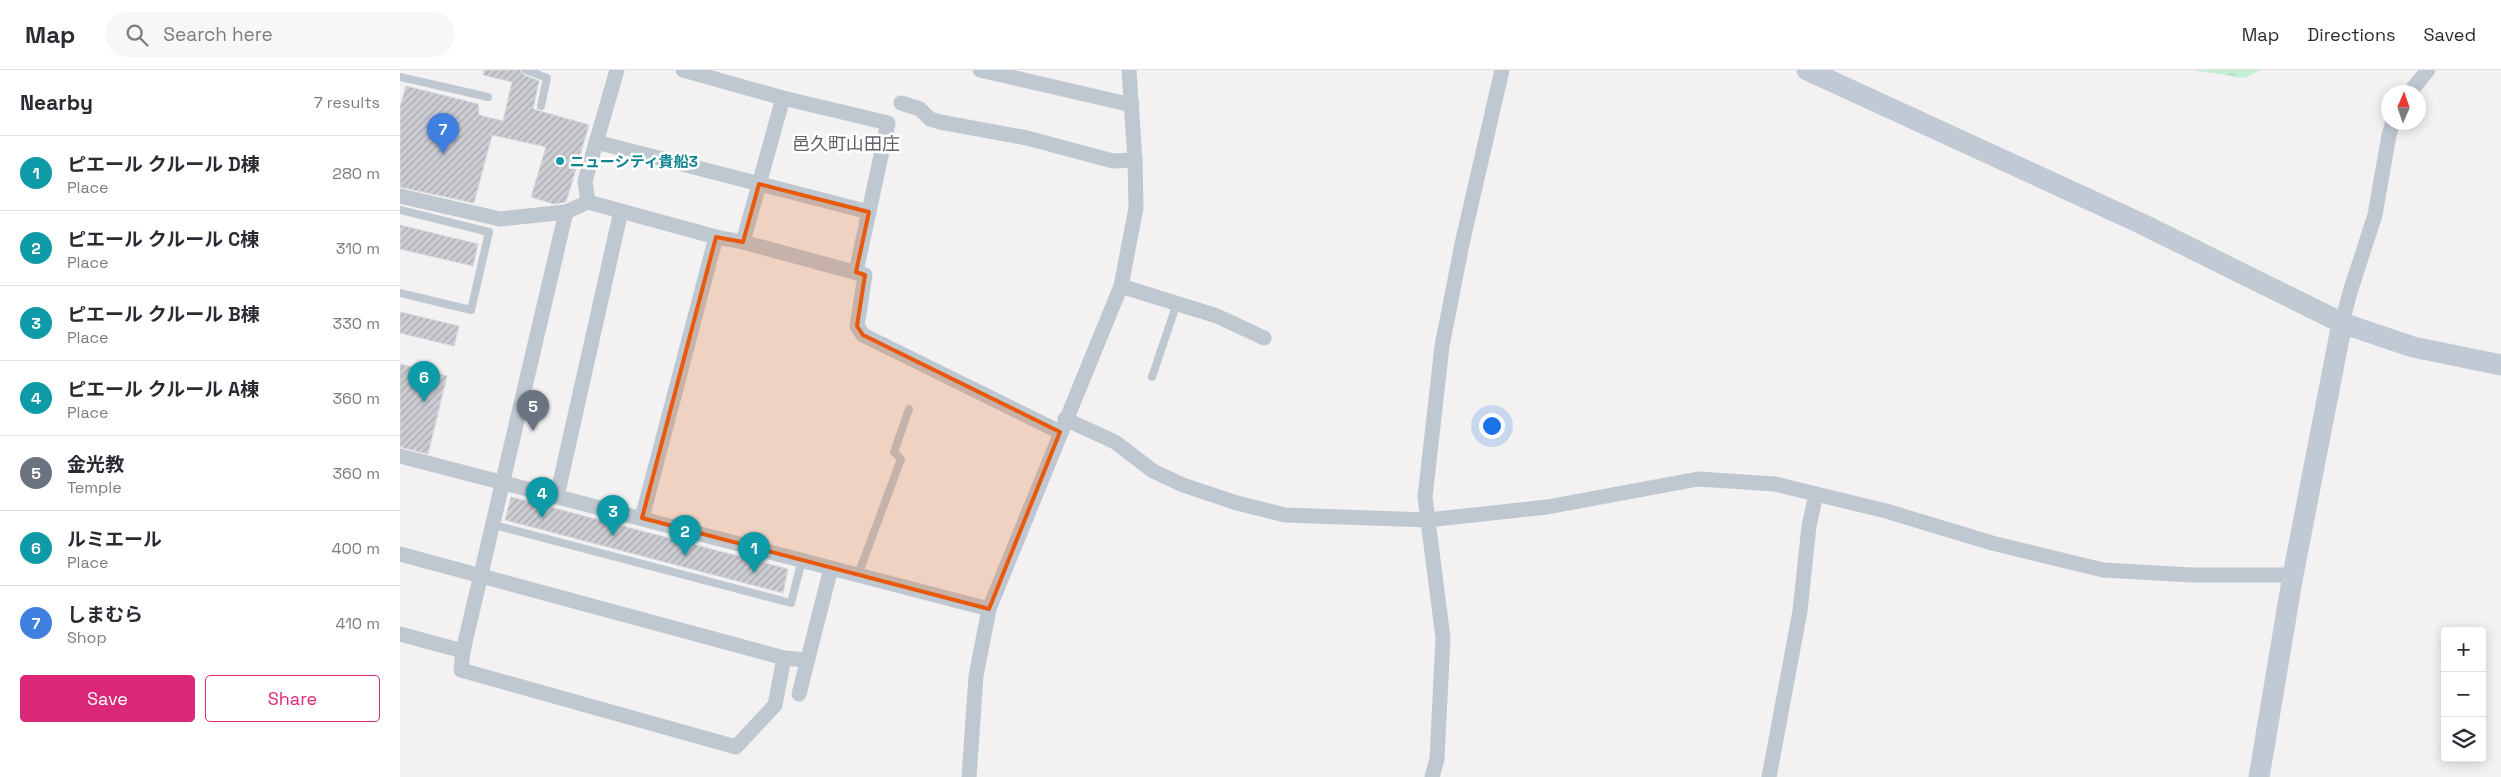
<!DOCTYPE html>
<meta charset="utf-8">
<style>
:root{--surface:#fff;--page:#f7f7f7;--text:#2b2b33;--muted:#7c7c81;--line:#e1e1e2;--accent:#db2777}
body{margin:0;font-family:"Space Grotesk","Noto Sans JP",sans-serif;background:var(--page);color:var(--text)}
.controls{position:absolute;right:15px;bottom:15px;display:grid;overflow:hidden;border-radius:5px;box-shadow:0 2px 12px #0003}
.controls button{width:45px;height:45px;display:grid;place-items:center;padding:0;border:0;border-bottom:1px solid var(--line);background:var(--surface);color:var(--text);font:25px sans-serif}
.compass{position:absolute;left:1981px;top:15px;width:45px;height:45px;border-radius:50%;background:var(--surface);box-shadow:0 2px 12px #0003;rotate:2deg}
.you{position:absolute;left:1091px;top:355px;width:18px;height:18px;margin:-12px;border:4px solid #fff;border-radius:50%;background:#1a73e8;box-shadow:0 0 0 8px #1a73e833}
.badge{display:grid;place-items:center;width:32px;height:32px;border-radius:50%;background:var(--accent);color:#fff;font-size:16px;font-weight:700}
.pin{position:absolute;translate:-50% -41px;filter:drop-shadow(0 1px 2px #0008)}
.pin::after{content:'';position:absolute;top:26px;width:18px;height:15px;background:inherit;clip-path:polygon(0 0,100% 0,50% 100%)}
.list{margin:0;padding:0;list-style:none}
h2{display:flex;justify-content:space-between;align-items:center;height:65px;margin:0;padding:0 20px;font-size:21px}
h2 small{font-size:16px;font-weight:400;color:var(--muted)}
.list li{display:grid;grid-template-columns:32px 1fr auto;gap:15px;align-items:center;box-sizing:border-box;height:75px;padding:0 20px;border-top:1px solid var(--line)}
.list b{display:block;font-size:19px;white-space:nowrap}
.list p{margin:0;font-size:16px;white-space:nowrap;color:var(--muted)}
.list em{font-size:16px;font-style:normal;color:var(--muted)}
.actions{display:flex;gap:10px;padding:15px 20px}
.actions a{flex:1;padding:11px 0;border:1px solid var(--accent);border-radius:5px;text-align:center;font-size:18px;color:var(--accent)}
.actions .main{background:var(--accent);color:#fff}
.icon{flex:none;width:28px;height:28px;fill:none;stroke:currentColor;stroke-width:2;stroke-linecap:round;stroke-linejoin:round}
.map{position:relative;flex:none;width:2101px;height:707px;overflow:hidden}
header{display:flex;align-items:center;gap:30px;box-sizing:border-box;height:70px;padding:0 25px;background:var(--surface);border-bottom:1px solid var(--line)}
header strong{font-size:24px}
nav{display:flex;gap:28px;margin-inline-start:auto;font-size:18px}
.search{width:350px;height:45px;background:var(--page);display:flex;align-items:center;gap:12px;box-sizing:border-box;padding:0 18px;border-radius:28px;color:var(--muted);font-size:19px}
main{display:flex}
aside{flex:1;background:var(--surface)}
.map>svg:first-child{display:block}
.forest{fill:url(#forest-crowns)}
.building{fill:url(#building-hatch);stroke:#d5d7dc}
.lines{fill:none;stroke-linecap:round;stroke-linejoin:round}
.lane{stroke:#bfc8d0;stroke-width:8}
.street{stroke:#bfc8d0;stroke-width:15}
.secondary{stroke:#c0c9d4;stroke-width:21}
.marked{fill:#e8590c;fill-opacity:0.2;stroke:#e8590c;stroke-width:4;stroke-linejoin:round}
.culture-dot{fill:#0f9aa8;stroke:#fff;stroke-width:2}
.labels{text-anchor:middle;dominant-baseline:central;stroke-width:5;stroke-linejoin:round;paint-order:stroke}
.culture-label{font-size:15px;font-weight:bold;fill:#0d838f;stroke:#fff;text-anchor:start}
.quarter-label{font-size:18px;fill:#5e6166;stroke:#fff}
</style>
<header>
<strong>Map</strong>
<div class="search"><svg class="icon" aria-label="search" viewBox="0 0 24 24"><circle cx="10" cy="10" r="6"/><path d="M15 15l6 6"/></svg>Search here</div>
<nav><a>Map</a><a>Directions</a><a>Saved</a></nav>
</header>
<main>
<aside>
<h2>Nearby<small>7 results</small></h2>
<ul class="list">
<li><span class="badge" style="background:#0f9aa8">1</span><div><b>ピエール クルール D棟</b><p>Place</p></div><em>280 m</em></li>
<li><span class="badge" style="background:#0f9aa8">2</span><div><b>ピエール クルール C棟</b><p>Place</p></div><em>310 m</em></li>
<li><span class="badge" style="background:#0f9aa8">3</span><div><b>ピエール クルール B棟</b><p>Place</p></div><em>330 m</em></li>
<li><span class="badge" style="background:#0f9aa8">4</span><div><b>ピエール クルール A棟</b><p>Place</p></div><em>360 m</em></li>
<li><span class="badge" style="background:#6b7280">5</span><div><b>金光教</b><p>Temple</p></div><em>360 m</em></li>
<li><span class="badge" style="background:#0f9aa8">6</span><div><b>ルミエール</b><p>Place</p></div><em>400 m</em></li>
<li><span class="badge" style="background:#3f7fe0">7</span><div><b>しまむら</b><p>Shop</p></div><em>410 m</em></li>
</ul>
<div class="actions"><a class="main">Save</a><a>Share</a></div>
</aside>
<div class="map">
<svg width="2101" height="707" viewBox="0 0 2101 707">
<defs>
<pattern id="forest-crowns" width="20" height="18" patternUnits="userSpaceOnUse" patternTransform="scale(1.25)"><rect width="20" height="18" fill="#c2efd5"/><path d="M2 6a3 3 0 1 1 6 0M12 15a3 3 0 1 1 6 0" fill="none" stroke="#a8cfb9"/></pattern>
<pattern id="building-hatch" width="6" height="6" patternUnits="userSpaceOnUse" patternTransform="scale(1.25)"><rect width="6" height="6" fill="#cbcdd3"/><path d="M-1 1l2-2M0 6l6-6M5 7l2-2" fill="none" stroke="#a7a9ae"/></pattern>
</defs>
<rect width="100%" height="100%" fill="#f3f1f1"/>
<!-- forest -->
<polygon class="forest" points="1793,0 1861,0 1844,8"/>
<!-- building -->
<g class="building">
<polygon points="84,0 120,0 124,5 139,11 133,39 189,55 166,132 154,134 131,127 146,77 92,65 74,133 0,117 0,37 6,16 78,34 79,45 103,51 112,12 83,5"/>
<polygon points="0,155 78,174 73,196 0,179"/>
<polygon points="0,242 59,256 54,276 0,263"/>
<polygon points="0,294 47,306 28,384 0,377"/>
<polygon points="111,427 388,499 383,523 105,450"/>
</g>
<g class="lines">
<!-- lane -->
<g class="lane">
<polyline points="126,0 147,8 141,36"/>
<polyline points="0,7 88,27"/>
<polyline points="0,140 89,162 71,240 0,223"/>
<polyline points="752,307 777,233"/>
<polyline points="94,455 391,533 402,490"/>
<polyline points="458,505 501,389 494,382 509,339"/>
</g>
<!-- street -->
<g class="street">
<polyline points="283,0 383,28 343,172 316,167"/>
<polyline points="580,0 732,35"/>
<polyline points="2010,22 2028,0"/>
<polyline points="383,28 488,53 456,202"/>
<polyline points="501,33 520,39 530,49 540,52 627,68 713,91 735,90"/>
<polyline points="196,72 469,142"/>
<polyline points="0,126 100,149 166,142 188,132 316,167 242,448"/>
<polyline points="188,132 185,111 217,0"/>
<polyline points="343,172 465,205 457,256 463,265 660,362"/>
<polyline points="721,216 817,246 864,268"/>
<polyline points="1942,253 1950,222 1975,145 1989,65 1993,52"/>
<polyline points="665,349 715,372 753,401 783,415 837,433 885,445 1028,450 1147,437 1298,409 1375,414 1486,441 1592,473 1703,500 1792,505 1893,505"/>
<polyline points="0,386 589,539"/>
<polyline points="157,426 221,141"/>
<polyline points="0,484 384,588 407,590"/>
<polyline points="0,564 63,581 166,142"/>
<polyline points="63,581 61,600 336,677 375,635 384,588"/>
<polyline points="399,624 431,498"/>
<polyline points="569,707 576,606 589,539 721,216 736,138 735,90 729,0"/>
<polyline points="1032,707 1037,689 1043,568 1025,427 1042,276 1062,174 1102,0"/>
<polyline points="1369,707 1400,541 1409,456 1416,424"/>
</g>
<!-- secondary -->
<g class="secondary">
<polyline points="1407,0 1740,153 1942,253 2013,277 2101,295"/>
<polyline points="1859,707 1893,505 1942,253"/>
</g>
</g>
<!-- marked area -->
<path class="marked" d="M359,114L469,142L456,202L465,205L457,256L463,265L660,362L589,539L242,448L316,167L343,172Z"/>
<!-- markers -->
<circle class="culture-dot" cx="160" cy="91" r="5"/>
<g class="labels">
<!-- culture labels -->
<g class="culture-label">
<text x="170" y="91">ニューシティ貴船3</text>
</g>
<!-- quarter labels -->
<g class="quarter-label">
<text x="446" y="73">邑久町山田庄</text>
</g>
</g>
</svg>
<div class="controls">
<button>+</button>
<button>−</button>
<button><svg class="icon" aria-label="layers" viewBox="0 0 24 24"><path d="M12 4l9 5-9 5-9-5zM3 14l9 5 9-5"/></svg></button>
</div>
<svg class="compass" viewBox="-18 -18 36 36"><path d="M0-13l5 13h-10z" fill="#e53935"/><path d="M0 13l5-13h-10z" fill="#7c7c81"/></svg>
<div class="you"></div>
<div class="pin badge" style="left:354px;top:503px;background:#0f9aa8">1</div>
<div class="pin badge" style="left:285px;top:486px;background:#0f9aa8">2</div>
<div class="pin badge" style="left:213px;top:466px;background:#0f9aa8">3</div>
<div class="pin badge" style="left:142px;top:448px;background:#0f9aa8">4</div>
<div class="pin badge" style="left:133px;top:361px;background:#6b7280">5</div>
<div class="pin badge" style="left:24px;top:332px;background:#0f9aa8">6</div>
<div class="pin badge" style="left:43px;top:84px;background:#3f7fe0">7</div>
</div>
</main>
